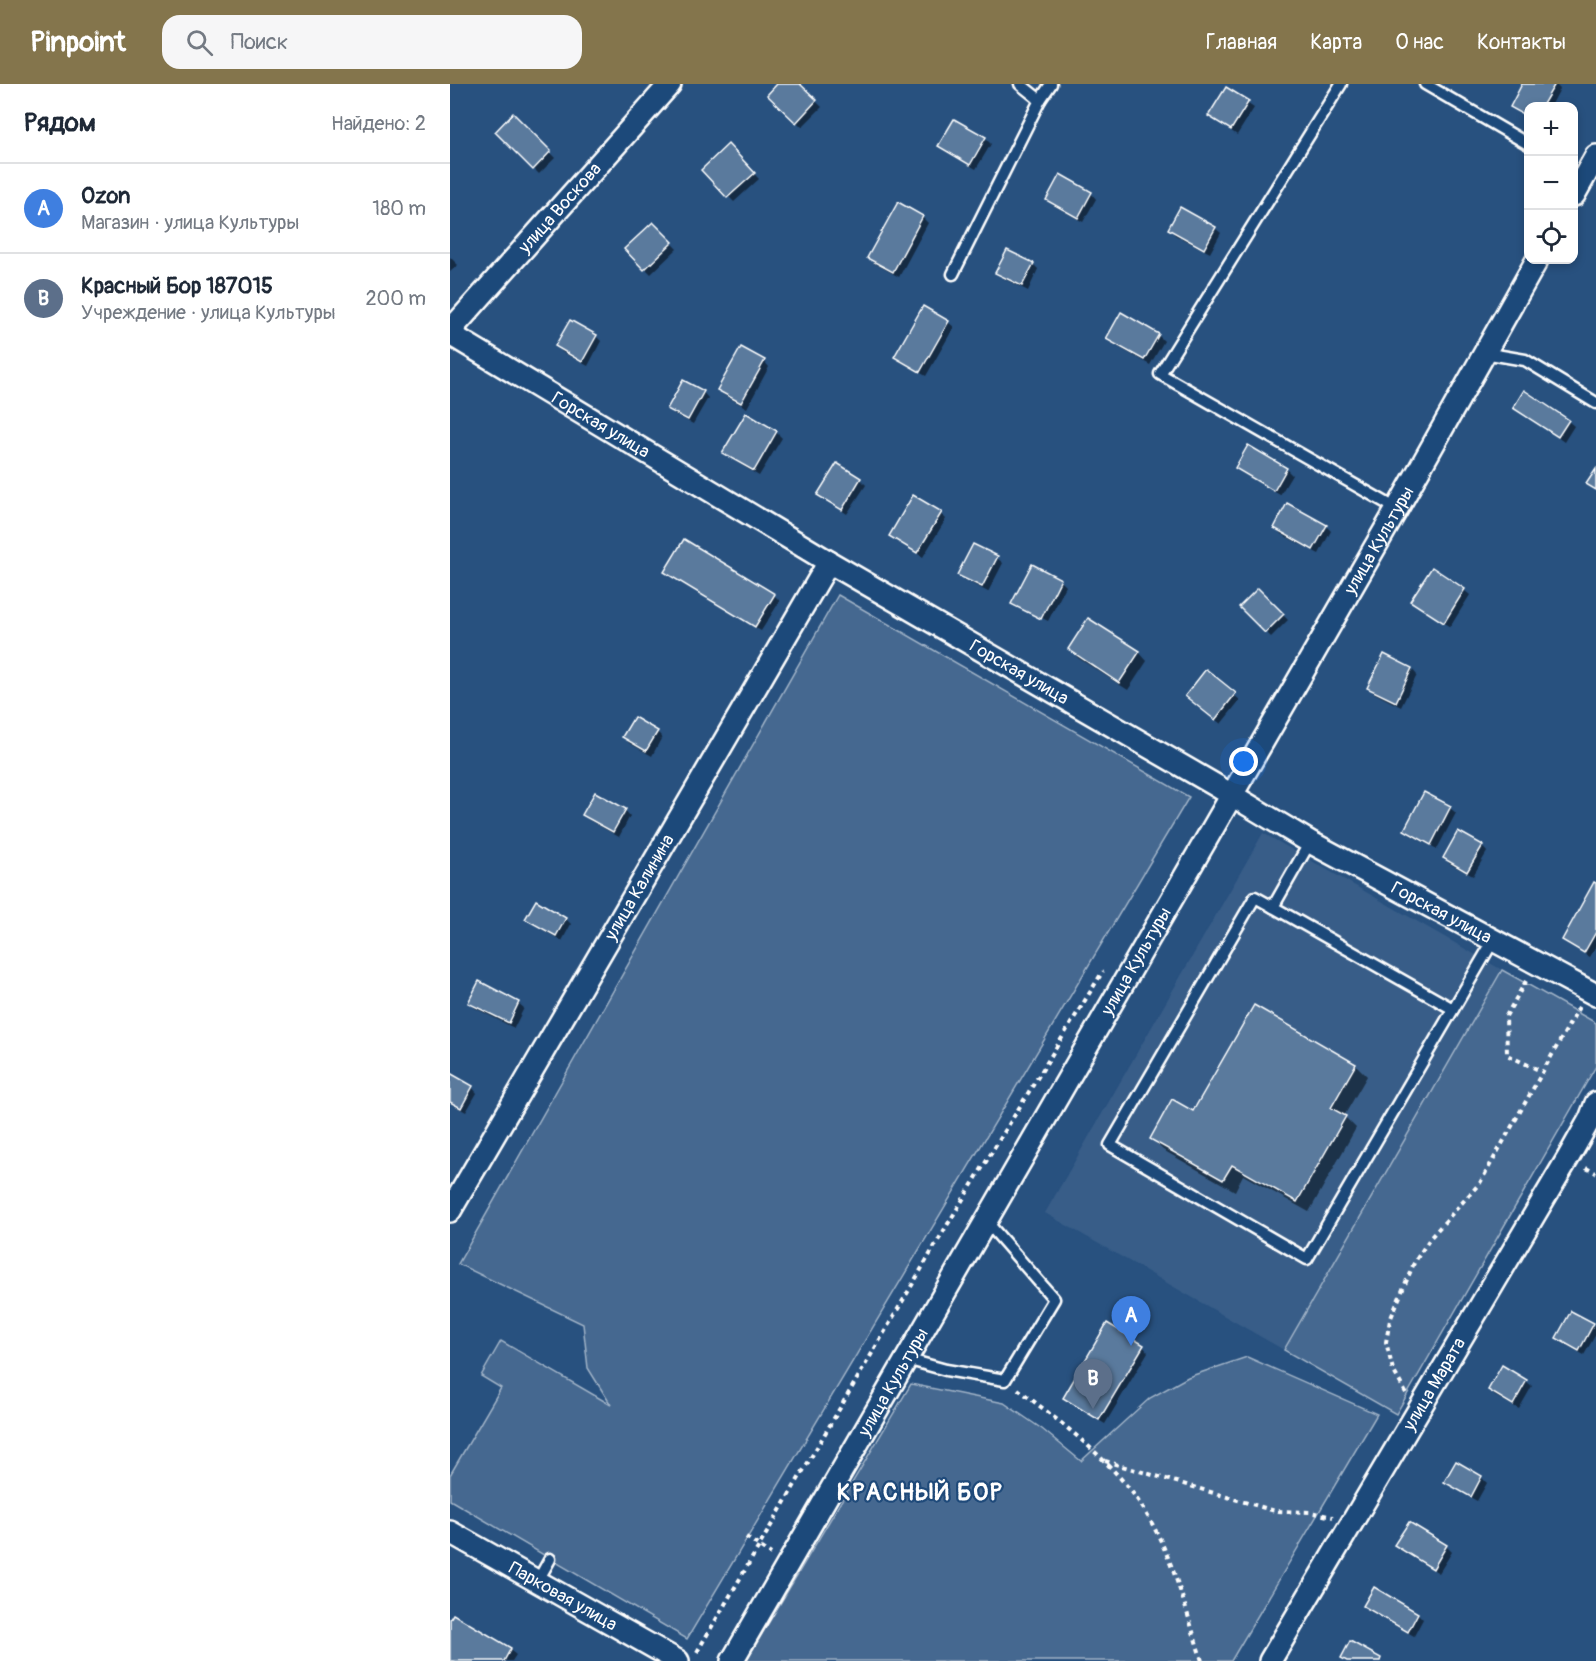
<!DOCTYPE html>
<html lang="ru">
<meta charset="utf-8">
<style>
:root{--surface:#fff;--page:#f6f6f7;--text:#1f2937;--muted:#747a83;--line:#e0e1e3;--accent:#84754c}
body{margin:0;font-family:Pangolin,sans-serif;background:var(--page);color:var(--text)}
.controls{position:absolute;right:18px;top:18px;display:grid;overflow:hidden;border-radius:12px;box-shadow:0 3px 9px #0003}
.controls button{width:54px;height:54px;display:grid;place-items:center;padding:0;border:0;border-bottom:2px solid var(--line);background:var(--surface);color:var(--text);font:30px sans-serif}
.you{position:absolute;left:794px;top:678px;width:21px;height:21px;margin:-15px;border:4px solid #fff;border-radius:50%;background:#1a73e8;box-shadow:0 0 0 9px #1a73e833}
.badge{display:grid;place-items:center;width:39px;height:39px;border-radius:50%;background:var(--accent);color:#fff;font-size:20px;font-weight:700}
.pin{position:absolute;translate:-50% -50px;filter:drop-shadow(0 2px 3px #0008)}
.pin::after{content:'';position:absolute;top:32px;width:21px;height:18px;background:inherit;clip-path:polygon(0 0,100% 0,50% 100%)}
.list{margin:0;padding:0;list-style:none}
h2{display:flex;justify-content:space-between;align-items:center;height:78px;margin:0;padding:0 24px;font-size:26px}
h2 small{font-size:20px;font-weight:400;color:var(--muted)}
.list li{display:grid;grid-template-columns:39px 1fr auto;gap:18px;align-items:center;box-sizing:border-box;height:90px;padding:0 24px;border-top:2px solid var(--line)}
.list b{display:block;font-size:22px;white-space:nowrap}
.list p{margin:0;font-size:20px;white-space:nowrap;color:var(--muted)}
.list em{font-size:20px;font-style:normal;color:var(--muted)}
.icon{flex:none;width:33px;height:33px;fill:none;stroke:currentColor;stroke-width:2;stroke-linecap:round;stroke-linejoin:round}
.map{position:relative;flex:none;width:1146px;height:1577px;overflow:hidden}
header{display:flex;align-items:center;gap:36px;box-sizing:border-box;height:84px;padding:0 30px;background:var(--accent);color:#fff}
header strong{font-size:28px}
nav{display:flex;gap:33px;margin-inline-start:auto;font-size:21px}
.search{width:420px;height:54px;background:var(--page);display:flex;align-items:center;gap:15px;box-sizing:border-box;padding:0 21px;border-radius:18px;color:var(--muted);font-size:22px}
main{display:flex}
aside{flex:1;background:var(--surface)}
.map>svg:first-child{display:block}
.built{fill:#375d88}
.green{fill:#446890;stroke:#a2b4c8;stroke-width:1.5}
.shadow{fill:#0007}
.building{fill:#5a7a9d;stroke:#fff;stroke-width:1.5}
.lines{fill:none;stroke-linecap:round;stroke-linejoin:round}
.lane-casing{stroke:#fff;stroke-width:15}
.street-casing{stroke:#fff;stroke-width:26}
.path{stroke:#fff;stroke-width:4;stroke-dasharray:4.5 4.5;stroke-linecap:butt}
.lane{stroke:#1f4a7a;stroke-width:10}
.street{stroke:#1f4a7a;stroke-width:21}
.labels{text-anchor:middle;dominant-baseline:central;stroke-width:4.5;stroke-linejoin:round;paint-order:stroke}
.street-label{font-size:18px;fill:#fff;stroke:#1f4a7a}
.district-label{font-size:24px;font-weight:bold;letter-spacing:1.5px;fill:#fff;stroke:#1f4a7a}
</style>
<header>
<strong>Pinpoint</strong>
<div class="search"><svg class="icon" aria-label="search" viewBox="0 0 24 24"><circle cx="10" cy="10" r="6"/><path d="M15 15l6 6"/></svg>Поиск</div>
<nav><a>Главная</a><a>Карта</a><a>О нас</a><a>Контакты</a></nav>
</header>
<main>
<aside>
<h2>Рядом<small>Найдено: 2</small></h2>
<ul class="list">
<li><span class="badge" style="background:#3f7fe0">A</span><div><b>Ozon</b><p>Магазин · улица Культуры</p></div><em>180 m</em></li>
<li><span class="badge" style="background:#5c6f8a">B</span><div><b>Красный Бор 187015</b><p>Учреждение · улица Культуры</p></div><em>200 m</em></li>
</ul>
</aside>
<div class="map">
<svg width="1146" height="1577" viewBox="0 0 1146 1577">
<rect width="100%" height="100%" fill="#28517f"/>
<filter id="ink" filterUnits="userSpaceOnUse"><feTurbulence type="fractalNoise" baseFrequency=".0167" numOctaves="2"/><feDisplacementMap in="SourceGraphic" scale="12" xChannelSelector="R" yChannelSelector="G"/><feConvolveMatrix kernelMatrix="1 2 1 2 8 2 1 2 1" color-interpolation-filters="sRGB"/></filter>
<g filter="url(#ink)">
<!-- built -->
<polygon class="built" points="813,749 1052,886 834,1266 595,1129"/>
<!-- green -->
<g class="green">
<polygon points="388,511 739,713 237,1555 0,1416 0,1391 51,1304 31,1292 51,1257 161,1321 138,1284 133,1240 8,1180"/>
<polygon points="1052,886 1146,939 1146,982 946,1330 834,1266"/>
<polygon points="797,1273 927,1330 781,1577 296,1577 461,1300 554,1319 592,1345 631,1377 700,1314 738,1293"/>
</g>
<!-- shadow -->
<g class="shadow">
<polygon points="329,0 348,0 372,23 352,43 319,11"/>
<polygon points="1073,0 1105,0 1110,5 1101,22 1078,22 1078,34 1061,23"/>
<polygon points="776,5 804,24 787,51 760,32"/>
<polygon points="63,31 105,74 89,90 47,48"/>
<polygon points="535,54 541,60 526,85 495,67 490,62"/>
<polygon points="278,62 309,95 284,118 253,86"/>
<polygon points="641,109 646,115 633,138 603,121 598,116"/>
<polygon points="448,120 472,133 478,139 449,193 424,179 419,174"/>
<polygon points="203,140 227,165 201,190 176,165"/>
<polygon points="765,144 771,149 760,169 725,151 720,145"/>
<polygon points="0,173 8,181 0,188"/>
<polygon points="583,180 588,185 578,207 553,194 547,189"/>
<polygon points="498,238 504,243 476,292 451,278 446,273"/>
<polygon points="708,251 714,257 700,281 663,260 658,254"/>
<polygon points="146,252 151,257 138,282 112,268 107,262"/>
<polygon points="314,277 319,283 297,324 274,311 269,306"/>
<polygon points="253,308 258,314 243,340 224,330 219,324"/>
<polygon points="1065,323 1118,337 1124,342 1114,358"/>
<polygon points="326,348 332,354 309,392 280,374 274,369"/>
<polygon points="787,384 836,385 842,391 830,411 792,389"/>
<polygon points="410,395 416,401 397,430 369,411"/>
<polygon points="491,430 496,435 473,473 446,457 440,452"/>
<polygon points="876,442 881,447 869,470 831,450 826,444"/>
<polygon points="547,474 553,479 538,508 515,496 509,491"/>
<polygon points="582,482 611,497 616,502 598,537 567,521 567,524 563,519"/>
<polygon points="216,488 324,511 330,517 311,547 221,493"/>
<polygon points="808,506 838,536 821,553 791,523"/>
<polygon points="1014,506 1020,511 1000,543 962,517"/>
<polygon points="620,565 689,568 697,577 678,606 628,574"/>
<polygon points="935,572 962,585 967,591 951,623 924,609 919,604"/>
<polygon points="756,588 790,616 771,640 742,617"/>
<polygon points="207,648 212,653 202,672 179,659 174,653"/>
<polygon points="975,710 1000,724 1006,729 987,765 961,751 956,746"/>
<polygon points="175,726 180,732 169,753 139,736 134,731"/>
<polygon points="1032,762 1037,768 1023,792 1000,780 995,774"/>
<polygon points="1146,801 1146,863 1140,873 1119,861 1114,856"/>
<polygon points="87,818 116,835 121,840 112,857 83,840 77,835"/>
<polygon points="20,919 68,919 74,924 64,944 25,924"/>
<polygon points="804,923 906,981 917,992 894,1032 906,1044 859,1128 793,1091 785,1107 713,1066 702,1055 744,1029"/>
<polygon points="0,991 22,1003 27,1009 16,1028 0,1019"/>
<polygon points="1143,1240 1146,1244 1146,1250 1134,1271 1113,1259 1108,1254"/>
<polygon points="693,1262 698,1268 655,1340 620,1319 615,1314"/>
<polygon points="1076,1297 1082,1302 1069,1325 1045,1312 1039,1306"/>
<polygon points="1007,1379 1031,1393 1037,1399 1027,1417 1002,1403 996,1398"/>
<polygon points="959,1440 997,1463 1002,1468 989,1489 952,1467 946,1461"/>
<polygon points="915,1522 968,1530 973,1535 964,1552 920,1527"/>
<polygon points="3,1532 60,1566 66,1571 62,1577 0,1577 0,1538"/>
</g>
<!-- building -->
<g class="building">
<polygon points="327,0 350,0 367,16 346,39 317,11"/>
<polygon points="1072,0 1105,0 1092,22 1078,22 1078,33 1060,23"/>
<polygon points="776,3 799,17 781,46 758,32"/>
<polygon points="63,29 101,67 83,86 45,48"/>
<polygon points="504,35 536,53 520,81 488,62"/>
<polygon points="278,60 305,89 277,114 251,86"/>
<polygon points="610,90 642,108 628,134 596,116"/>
<polygon points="448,118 473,132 443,188 417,174"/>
<polygon points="730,123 766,143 754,165 718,145"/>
<polygon points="203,138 223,158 194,186 174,165"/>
<polygon points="557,166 584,179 572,202 545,189"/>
<polygon points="473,222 499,237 470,288 444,273"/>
<polygon points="671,228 709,250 694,276 656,255"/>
<polygon points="120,236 147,251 132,278 105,262"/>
<polygon points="291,263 315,276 291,319 267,306"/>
<polygon points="233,296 254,307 238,336 217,325"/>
<polygon points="1074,306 1119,336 1108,353 1063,324"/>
<polygon points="296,329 327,347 304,387 272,369"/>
<polygon points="798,361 837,384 824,407 785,384"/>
<polygon points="387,379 411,394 392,426 367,411"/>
<polygon points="1146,385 1146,406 1136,400"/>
<polygon points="463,411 492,428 467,469 439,452"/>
<polygon points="837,419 877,441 863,466 824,444"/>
<polygon points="234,455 325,510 305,543 214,488"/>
<polygon points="523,460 548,472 532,503 507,491"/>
<polygon points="582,480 611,495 591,535 561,520"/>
<polygon points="982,483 1015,505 994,539 960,517"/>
<polygon points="808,504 834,530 815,549 789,523"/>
<polygon points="638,534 690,567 669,599 618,565"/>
<polygon points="934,570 962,584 946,618 917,604"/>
<polygon points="756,585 786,609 765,636 735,612"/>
<polygon points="184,633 208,647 196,667 172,653"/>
<polygon points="145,708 176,725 163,748 132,731"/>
<polygon points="974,708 1001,722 981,761 954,746"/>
<polygon points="1008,747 1033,761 1017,788 993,774"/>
<polygon points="1144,798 1146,799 1146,848 1134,869 1112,856"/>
<polygon points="86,816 116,834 106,852 75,835"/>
<polygon points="29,897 69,918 59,939 18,919"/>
<polygon points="804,921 906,980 881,1024 896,1032 847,1118 782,1081 773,1096 700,1055 722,1015 743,1027"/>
<polygon points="0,989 23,1002 11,1024 0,1018"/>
<polygon points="1121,1227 1144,1239 1129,1267 1106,1254"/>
<polygon points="657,1239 694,1261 649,1336 613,1314"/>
<polygon points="1052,1281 1077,1296 1063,1321 1038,1306"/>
<polygon points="1006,1377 1032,1392 1021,1413 994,1398"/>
<polygon points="959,1438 997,1461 983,1485 944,1461"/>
<polygon points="924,1503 968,1529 958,1548 913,1522"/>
<polygon points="3,1530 61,1564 54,1577 0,1577 0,1535"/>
<polygon points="900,1557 931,1574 930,1577 897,1577 891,1574"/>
</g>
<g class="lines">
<defs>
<g id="lane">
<polyline points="891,0 710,290 947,425"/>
<polyline points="975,0 1078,60"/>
<polyline points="590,16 601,0"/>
<polyline points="503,190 590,16 570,0"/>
<polyline points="1034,269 1075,276 1146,319"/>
<polyline points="860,758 823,823 805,813 660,1061 857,1175 1043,857"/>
<polyline points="823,823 1003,925"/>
<polyline points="456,1275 496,1286 555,1296 604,1215 536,1137"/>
<polyline points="87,1498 100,1475"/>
</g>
<g id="street">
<polyline points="1124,111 1146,72"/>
<path id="s1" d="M0,247L220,0"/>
<path id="s2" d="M0,250L379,478L765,701L860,758L1146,911"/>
<path id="s3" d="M0,1127L379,478"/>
<path id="s4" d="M0,1448L228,1577"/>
<path id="s5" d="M282,1577L947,425L1087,176"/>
<path id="s6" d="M820,1577L1118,1074L1140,1035L1146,1019"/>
</g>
</defs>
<!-- lane casing -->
<use href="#lane" class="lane-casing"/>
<!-- street casing -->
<use href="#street" class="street-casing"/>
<!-- path -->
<g class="path">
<polyline points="1076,897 1056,932 1057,971 1093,988"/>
<polyline points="1136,1084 1146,1089"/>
<path d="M568,1305C606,1335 646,1364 677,1402C718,1452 733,1517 752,1577"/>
<polyline points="956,1309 943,1286 936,1258 940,1236 964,1179 981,1153 1030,1099 1129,923"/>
<polyline points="655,1377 825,1427 860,1428 883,1433"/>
<polyline points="296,1453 321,1470"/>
<polyline points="247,1568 496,1143 653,887"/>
</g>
<!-- lane -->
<use href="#lane" class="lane"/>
<!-- street -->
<use href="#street" class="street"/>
</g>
</g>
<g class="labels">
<!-- street labels -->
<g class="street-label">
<text stroke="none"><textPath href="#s1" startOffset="165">улица Воскова</textPath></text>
<text stroke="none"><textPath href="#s2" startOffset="176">Горская улица</textPath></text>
<text stroke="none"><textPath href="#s5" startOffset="1294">улица Культуры</textPath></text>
<text stroke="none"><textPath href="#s2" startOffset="662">Горская улица</textPath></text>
<text stroke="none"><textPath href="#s3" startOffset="375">улица Калинина</textPath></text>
<text stroke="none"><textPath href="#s2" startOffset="1148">Горская улица</textPath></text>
<text stroke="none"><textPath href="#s5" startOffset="808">улица Культуры</textPath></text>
<text stroke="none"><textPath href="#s5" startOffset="322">улица Культуры</textPath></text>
<text stroke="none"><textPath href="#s6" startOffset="322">улица Марата</textPath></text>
<text stroke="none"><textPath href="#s4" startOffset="130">Парковая улица</textPath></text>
</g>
<!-- district labels -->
<g class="district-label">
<text x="470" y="1408">КРАСНЫЙ БОР</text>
</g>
</g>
</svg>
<div class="controls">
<button>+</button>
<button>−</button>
<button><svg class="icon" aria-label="locate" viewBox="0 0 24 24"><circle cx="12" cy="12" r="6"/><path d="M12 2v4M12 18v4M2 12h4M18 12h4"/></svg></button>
</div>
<div class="you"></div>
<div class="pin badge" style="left:681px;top:1262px;background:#3f7fe0">A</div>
<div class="pin badge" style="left:643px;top:1325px;background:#5c6f8a">B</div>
</div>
</main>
